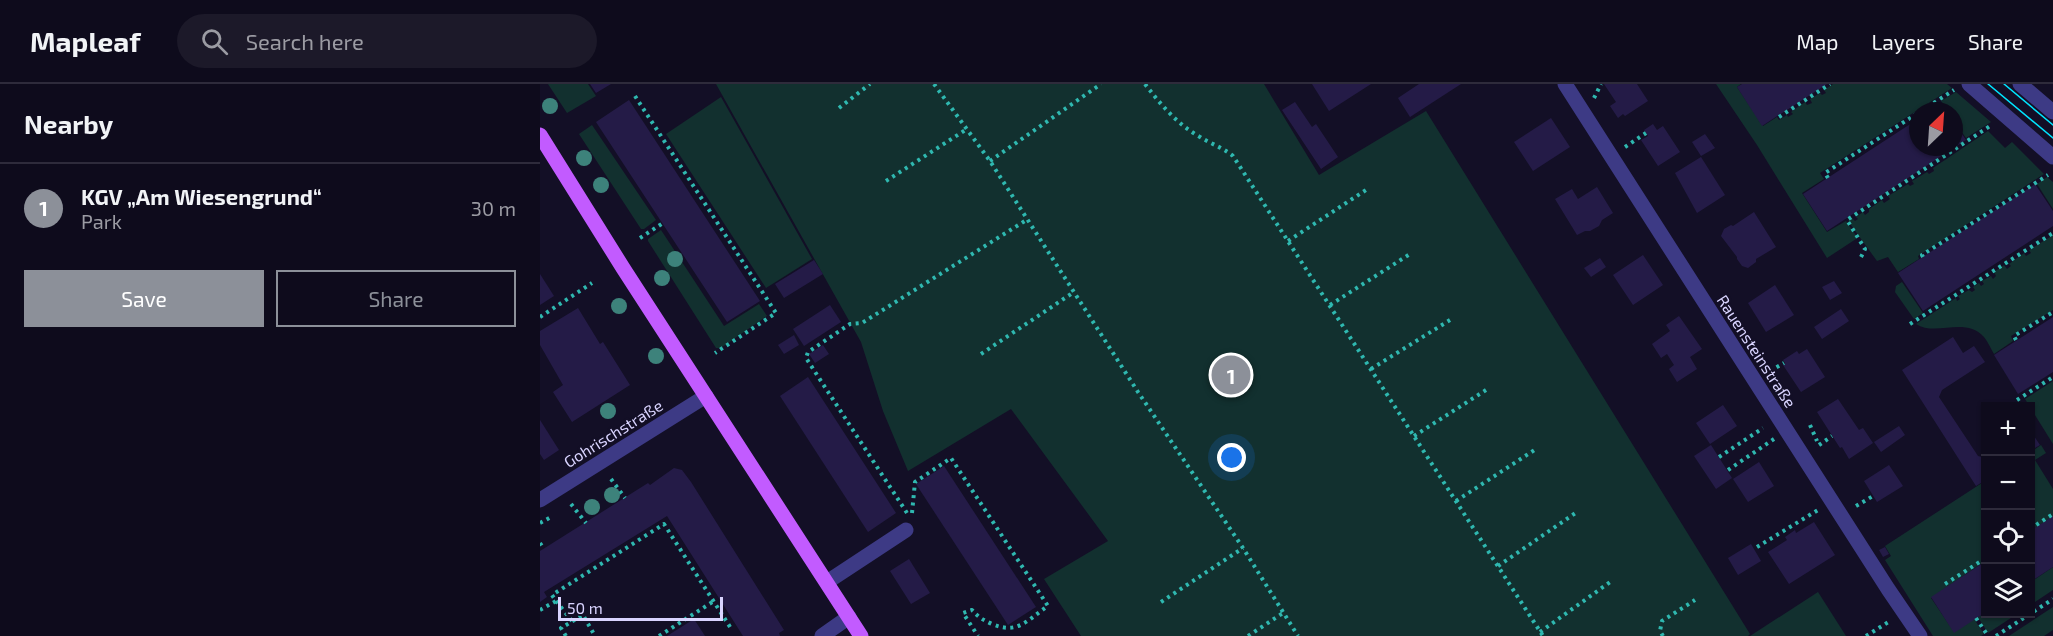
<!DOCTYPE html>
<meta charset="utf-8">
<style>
:root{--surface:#0e0b1c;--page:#1c1929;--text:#f1f3f6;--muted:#9b9ba3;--line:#2e2b3b;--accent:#8c9099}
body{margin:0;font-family:"Exo 2",sans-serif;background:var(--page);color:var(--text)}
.controls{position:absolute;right:18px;bottom:18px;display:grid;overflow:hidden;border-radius:0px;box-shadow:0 2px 4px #0004}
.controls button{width:54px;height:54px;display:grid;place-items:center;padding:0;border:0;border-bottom:2px solid var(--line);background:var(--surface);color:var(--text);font:30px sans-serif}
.compass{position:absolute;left:1369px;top:18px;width:54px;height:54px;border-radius:50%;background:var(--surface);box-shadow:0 2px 4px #0004;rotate:25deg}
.scale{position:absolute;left:18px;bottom:15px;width:165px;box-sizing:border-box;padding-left:6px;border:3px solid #d9d4ff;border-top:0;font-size:16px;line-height:21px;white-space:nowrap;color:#d9d4ff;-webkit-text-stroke:4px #130f26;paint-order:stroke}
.you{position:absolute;left:692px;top:374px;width:21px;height:21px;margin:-15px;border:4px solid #fff;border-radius:50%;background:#1a73e8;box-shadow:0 0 0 9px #1a73e833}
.badge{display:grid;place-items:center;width:39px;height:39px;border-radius:50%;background:var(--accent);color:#fff;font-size:20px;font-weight:700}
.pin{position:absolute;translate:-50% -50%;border:3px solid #fff;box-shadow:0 2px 6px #0006}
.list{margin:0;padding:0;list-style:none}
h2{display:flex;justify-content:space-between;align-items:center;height:78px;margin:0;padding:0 24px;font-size:26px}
h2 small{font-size:20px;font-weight:400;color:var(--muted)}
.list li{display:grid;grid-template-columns:39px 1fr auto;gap:18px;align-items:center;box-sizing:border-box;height:90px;padding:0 24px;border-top:2px solid var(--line)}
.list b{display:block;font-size:22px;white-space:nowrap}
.list p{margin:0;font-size:20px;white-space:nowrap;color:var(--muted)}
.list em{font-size:20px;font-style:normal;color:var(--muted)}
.actions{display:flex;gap:12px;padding:18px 24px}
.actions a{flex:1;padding:14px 0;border:2px solid var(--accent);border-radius:0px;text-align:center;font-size:21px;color:var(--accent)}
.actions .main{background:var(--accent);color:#fff}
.icon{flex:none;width:33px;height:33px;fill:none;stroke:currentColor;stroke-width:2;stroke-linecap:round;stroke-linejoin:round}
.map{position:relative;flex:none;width:1513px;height:552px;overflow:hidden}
header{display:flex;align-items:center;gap:36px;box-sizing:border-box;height:84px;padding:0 30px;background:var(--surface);border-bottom:2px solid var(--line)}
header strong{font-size:28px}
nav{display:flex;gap:33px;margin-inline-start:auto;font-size:21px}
.search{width:420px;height:54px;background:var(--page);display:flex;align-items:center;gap:15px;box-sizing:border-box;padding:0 21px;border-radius:33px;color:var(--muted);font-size:22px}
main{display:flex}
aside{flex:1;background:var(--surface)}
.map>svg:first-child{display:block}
.green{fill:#12302f}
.building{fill:#241b47}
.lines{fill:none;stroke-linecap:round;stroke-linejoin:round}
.path{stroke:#2fb8b0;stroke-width:4;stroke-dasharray:3 4.5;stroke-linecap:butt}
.minor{stroke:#3d3a85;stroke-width:15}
.major{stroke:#c25bff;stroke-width:15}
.tram{stroke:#00e5ff;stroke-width:1.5}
.tree{fill:#3d827b}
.labels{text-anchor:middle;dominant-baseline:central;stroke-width:4.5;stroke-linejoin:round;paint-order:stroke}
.street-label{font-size:16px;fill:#d9d4ff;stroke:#130f26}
</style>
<header>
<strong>Mapleaf</strong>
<div class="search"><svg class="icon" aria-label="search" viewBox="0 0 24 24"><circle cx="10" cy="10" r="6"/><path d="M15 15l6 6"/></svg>Search here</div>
<nav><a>Map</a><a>Layers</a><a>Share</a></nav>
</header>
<main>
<aside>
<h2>Nearby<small></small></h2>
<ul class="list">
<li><span class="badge">1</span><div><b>KGV „Am Wiesengrund“</b><p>Park</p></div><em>30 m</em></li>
</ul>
<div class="actions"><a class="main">Save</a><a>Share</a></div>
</aside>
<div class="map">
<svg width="1513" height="552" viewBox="0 0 1513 552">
<rect width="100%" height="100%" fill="#130f26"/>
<!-- green -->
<g class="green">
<polygon points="8,0 48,0 56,12 27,29"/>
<polygon points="176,0 724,0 779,91 886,27 1210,550 1208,552 541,552 504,495 568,457 471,325 368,387 343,327 321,258"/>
<polygon points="1176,0 1201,0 1197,3 1223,42 1237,33 1239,36 1247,31 1248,33 1253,30 1251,28 1265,18 1267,21 1272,19 1270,15 1280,9 1282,11 1286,9 1284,6 1293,0 1407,0 1412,4 1280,89 1284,95 1262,109 1287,148 1306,137 1317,153 1316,155 1287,174 1217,61"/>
<polygon points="1416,8 1451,38 1426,54 1414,37 1414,27 1408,27 1401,17"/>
<polygon points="181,13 272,175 226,204 126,50"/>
<polygon points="52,41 116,136 104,145 101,145 39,50"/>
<polygon points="1448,47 1465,64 1472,58 1504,90 1378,172 1379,175 1358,188 1348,173 1337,177 1308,137 1312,134 1315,137 1318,135 1316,133 1323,128 1325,131 1329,128 1329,125 1342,116 1344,119 1350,115 1348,112 1368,100 1370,102 1374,100 1372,97 1387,88 1389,90 1394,87 1393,84"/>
<polygon points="1507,93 1513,98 1513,125 1497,100"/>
<polygon points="121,146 184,242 219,220 227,232 181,264 176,264 108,157 108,155"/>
<path d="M1513,151V226L1471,252L1473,257L1454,270C1451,265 1448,258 1444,253C1425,232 1396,253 1376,240L1416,214L1417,217L1420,215L1418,212L1429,206L1432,208L1435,206L1433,203L1439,199L1441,202L1444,200L1442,197L1451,192L1453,195L1456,192L1454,188L1464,181L1467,185L1471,182L1469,180L1484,169L1486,172L1491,169L1489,166Z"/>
<polygon points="1362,198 1383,229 1374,235 1355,208 1356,202"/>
<polygon points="1513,297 1513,360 1485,315"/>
<polygon points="1501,361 1506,369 1495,376 1513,405 1513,432 1491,447 1491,368"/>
<polygon points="1445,397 1445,477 1391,514 1414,548 1434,535 1444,550 1441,552 1393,552 1345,476 1351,472 1345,462"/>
<polygon points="1513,483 1513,506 1492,520 1491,498"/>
<polygon points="1278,508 1306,552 1210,552"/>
<polygon points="1513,523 1513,546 1504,552 1469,552"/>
<polygon points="1445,528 1446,530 1477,530 1448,549 1438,533"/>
</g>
<!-- building -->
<g class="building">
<polygon points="50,0 71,0 56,9"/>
<polygon points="772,0 831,0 789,27"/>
<polygon points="879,0 921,0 870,33 858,14"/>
<polygon points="1064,0 1097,0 1108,17 1085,32 1083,30 1078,34 1070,22 1076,18"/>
<polygon points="1202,0 1287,0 1222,42 1197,3"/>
<polygon points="89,16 220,217 187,238 56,38"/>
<polygon points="755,18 772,43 776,40 798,73 781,85 742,26"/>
<polygon points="1402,19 1407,27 1390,27"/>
<polygon points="1011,34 1030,63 993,87 974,58"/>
<polygon points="1378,35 1378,63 1414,63 1414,38 1426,56 1287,147 1263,110"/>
<polygon points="1113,40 1117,46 1123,42 1140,68 1118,82 1101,56 1108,52 1104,46"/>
<polygon points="1165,50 1175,64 1161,72 1152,58"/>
<polygon points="1161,73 1185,111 1157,129 1135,89"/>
<polygon points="1495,100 1513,127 1513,142 1383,227 1358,189"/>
<polygon points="1057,103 1073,129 1062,136 1059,142 1050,147 1045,147 1037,151 1015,115 1032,105 1038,115"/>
<polygon points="1214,128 1236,163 1216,175 1216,178 1208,184 1202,182 1197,175 1197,173 1181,152 1184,145 1191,141 1193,142"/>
<polygon points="1103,171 1123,201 1093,221 1073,191"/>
<polygon points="1060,174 1066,183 1051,193 1044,184"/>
<polygon points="274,176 283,190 244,214 235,200"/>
<polygon points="0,190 14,212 0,221"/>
<polygon points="1294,197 1302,209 1290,216 1282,203"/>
<polygon points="1235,201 1254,231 1226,248 1208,219"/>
<polygon points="290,221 301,238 264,262 253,245"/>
<polygon points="38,224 60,260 63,258 90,301 32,338 13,308 23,301 0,261 0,247"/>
<polygon points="1301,225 1309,237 1282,255 1274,243"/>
<polygon points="1139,232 1162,265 1150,273 1157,285 1137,298 1129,285 1134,281 1127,270 1121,274 1112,260 1130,247 1126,241"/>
<polygon points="1513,233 1513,288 1478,310 1454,271"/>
<polygon points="254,251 259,261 244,270 238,261"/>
<polygon points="1413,253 1423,269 1434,262 1445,278 1402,306 1399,313 1438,372 1446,374 1446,396 1436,402 1362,286"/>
<polygon points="283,261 289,270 275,279 269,270"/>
<polygon points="1267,265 1285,293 1261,308 1243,281 1245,279 1243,276 1257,267 1259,270"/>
<polygon points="268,293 356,429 328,448 240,312"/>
<polygon points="1298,315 1319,346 1323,344 1333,359 1309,375 1302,363 1300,364 1277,328"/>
<polygon points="1183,321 1197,342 1170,360 1156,339"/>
<polygon points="0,336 19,366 4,376 0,370"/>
<polygon points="1359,342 1365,351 1341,368 1334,358"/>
<polygon points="1490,346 1500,361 1490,367"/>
<polygon points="1171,361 1192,394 1176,405 1154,372"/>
<polygon points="1219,378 1234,402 1208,418 1193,395"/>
<polygon points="1349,381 1363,402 1337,418 1324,397"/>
<polygon points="404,382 496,523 468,541 376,400"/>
<polygon points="134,384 142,386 151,398 244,546 239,549 240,552 203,552 127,432 4,508 7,513 0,518 0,467 108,399 110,401"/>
<polygon points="1513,432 1513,483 1490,498 1490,447"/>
<polygon points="1274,438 1295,471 1249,500 1228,468 1247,456 1245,453 1255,446 1256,449"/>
<polygon points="1211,460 1221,477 1198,491 1188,474"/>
<polygon points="1345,463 1349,470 1343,473 1339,466"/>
<polygon points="369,475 390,509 371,520 350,487"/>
<polygon points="1446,477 1446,528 1414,549 1391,513"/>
<polygon points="154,535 165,552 127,552"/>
</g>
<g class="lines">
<!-- path -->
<g class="path">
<polyline points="394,0 450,77 598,308 703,464 758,552"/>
<path d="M605,0C621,21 637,40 660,53C671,60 682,63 693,72L1003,552"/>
<polyline points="95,12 236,229 175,269"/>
<polyline points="1054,14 1061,0"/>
<polyline points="299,24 330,0"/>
<polyline points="1381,27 1414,6"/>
<polyline points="1239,33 1290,0"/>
<polyline points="1085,63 1106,49"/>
<polyline points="450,77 561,0"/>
<polyline points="1288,94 1285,89 1378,29"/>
<polyline points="346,97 427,45"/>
<polyline points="100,154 123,139"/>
<polyline points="748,157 829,104"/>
<polyline points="1321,173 1325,165 1307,136 1450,42"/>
<polyline points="1383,173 1382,171 1508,91"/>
<polyline points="790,221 870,170"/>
<polyline points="0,233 52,199"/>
<polyline points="1370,240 1513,149"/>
<polyline points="1476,256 1474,252 1513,228"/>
<polyline points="441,270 534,208"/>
<polyline points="831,285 910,236"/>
<polyline points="1230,287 1244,279"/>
<polyline points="1477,316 1513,293"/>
<polyline points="1270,341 1277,357"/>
<polyline points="874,352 946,306"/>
<polyline points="1279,361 1292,352"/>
<polyline points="1179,373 1223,344"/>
<polyline points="1188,386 1234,355"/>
<polyline points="71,395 85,414"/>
<polyline points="916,417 996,365"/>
<polyline points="31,420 46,439"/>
<polyline points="1316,422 1333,412"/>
<polyline points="367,429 266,274 268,268 310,240 322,239 488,135"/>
<path d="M372,429L375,398L411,374L508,522C487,536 478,551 452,540C443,536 438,533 432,526L423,529L438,552"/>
<polyline points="0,439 11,433"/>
<polyline points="1490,445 1513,430"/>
<polyline points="0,459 4,465"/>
<polyline points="1217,463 1278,426"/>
<polyline points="958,482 1037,428"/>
<polyline points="1405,500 1446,474"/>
<polyline points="16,517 32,537"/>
<polyline points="621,518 703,464"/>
<polyline points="0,526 16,517 12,511 124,440 192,546"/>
<polyline points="1436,534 1448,552"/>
<polyline points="1000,548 1073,496"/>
<polyline points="26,552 21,544 43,531 55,552"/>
<polyline points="119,552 174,517"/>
<polyline points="708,552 743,529"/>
<polyline points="1123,552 1120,547 1122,537 1155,516"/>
<polyline points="1326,552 1350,537"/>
<polyline points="1456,552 1513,515"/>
</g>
<!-- minor -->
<g class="minor">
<polyline points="1025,0 1348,505 1380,552"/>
<polyline points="1429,0 1513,73"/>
<polyline points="1480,0 1513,28"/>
<polyline points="0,416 166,312"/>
<polyline points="287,498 366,446"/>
<polyline points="282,552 309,533"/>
</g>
<!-- major -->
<polyline class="major" points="0,51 83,184 321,552"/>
<!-- tram -->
<g class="tram">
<polyline points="1448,0 1513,54"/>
<polyline points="1464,0 1513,41"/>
</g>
</g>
<!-- trees -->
<g class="tree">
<circle cx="10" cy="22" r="8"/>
<circle cx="44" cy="74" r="8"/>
<circle cx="61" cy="101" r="8"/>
<circle cx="135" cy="175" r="8"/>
<circle cx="122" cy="194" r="8"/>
<circle cx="79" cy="222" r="8"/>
<circle cx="116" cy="272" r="8"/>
<circle cx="68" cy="327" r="8"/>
<circle cx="72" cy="411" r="8"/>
<circle cx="52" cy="423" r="8"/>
</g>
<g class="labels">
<!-- street labels -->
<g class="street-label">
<text transform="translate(1217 267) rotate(57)">Rauensteinstraße</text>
<text transform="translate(73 349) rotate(-32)">Gohrischstraße</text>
</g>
</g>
</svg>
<div class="controls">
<button>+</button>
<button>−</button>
<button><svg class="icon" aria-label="locate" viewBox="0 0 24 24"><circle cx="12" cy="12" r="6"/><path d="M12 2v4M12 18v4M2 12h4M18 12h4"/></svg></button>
<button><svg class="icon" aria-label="layers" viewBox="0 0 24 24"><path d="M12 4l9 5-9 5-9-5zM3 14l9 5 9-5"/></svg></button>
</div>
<svg class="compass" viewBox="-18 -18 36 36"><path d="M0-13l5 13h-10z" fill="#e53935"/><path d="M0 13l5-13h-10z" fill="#9b9ba3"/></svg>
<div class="scale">50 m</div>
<div class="you"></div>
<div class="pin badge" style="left:691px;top:291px">1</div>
</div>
</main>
